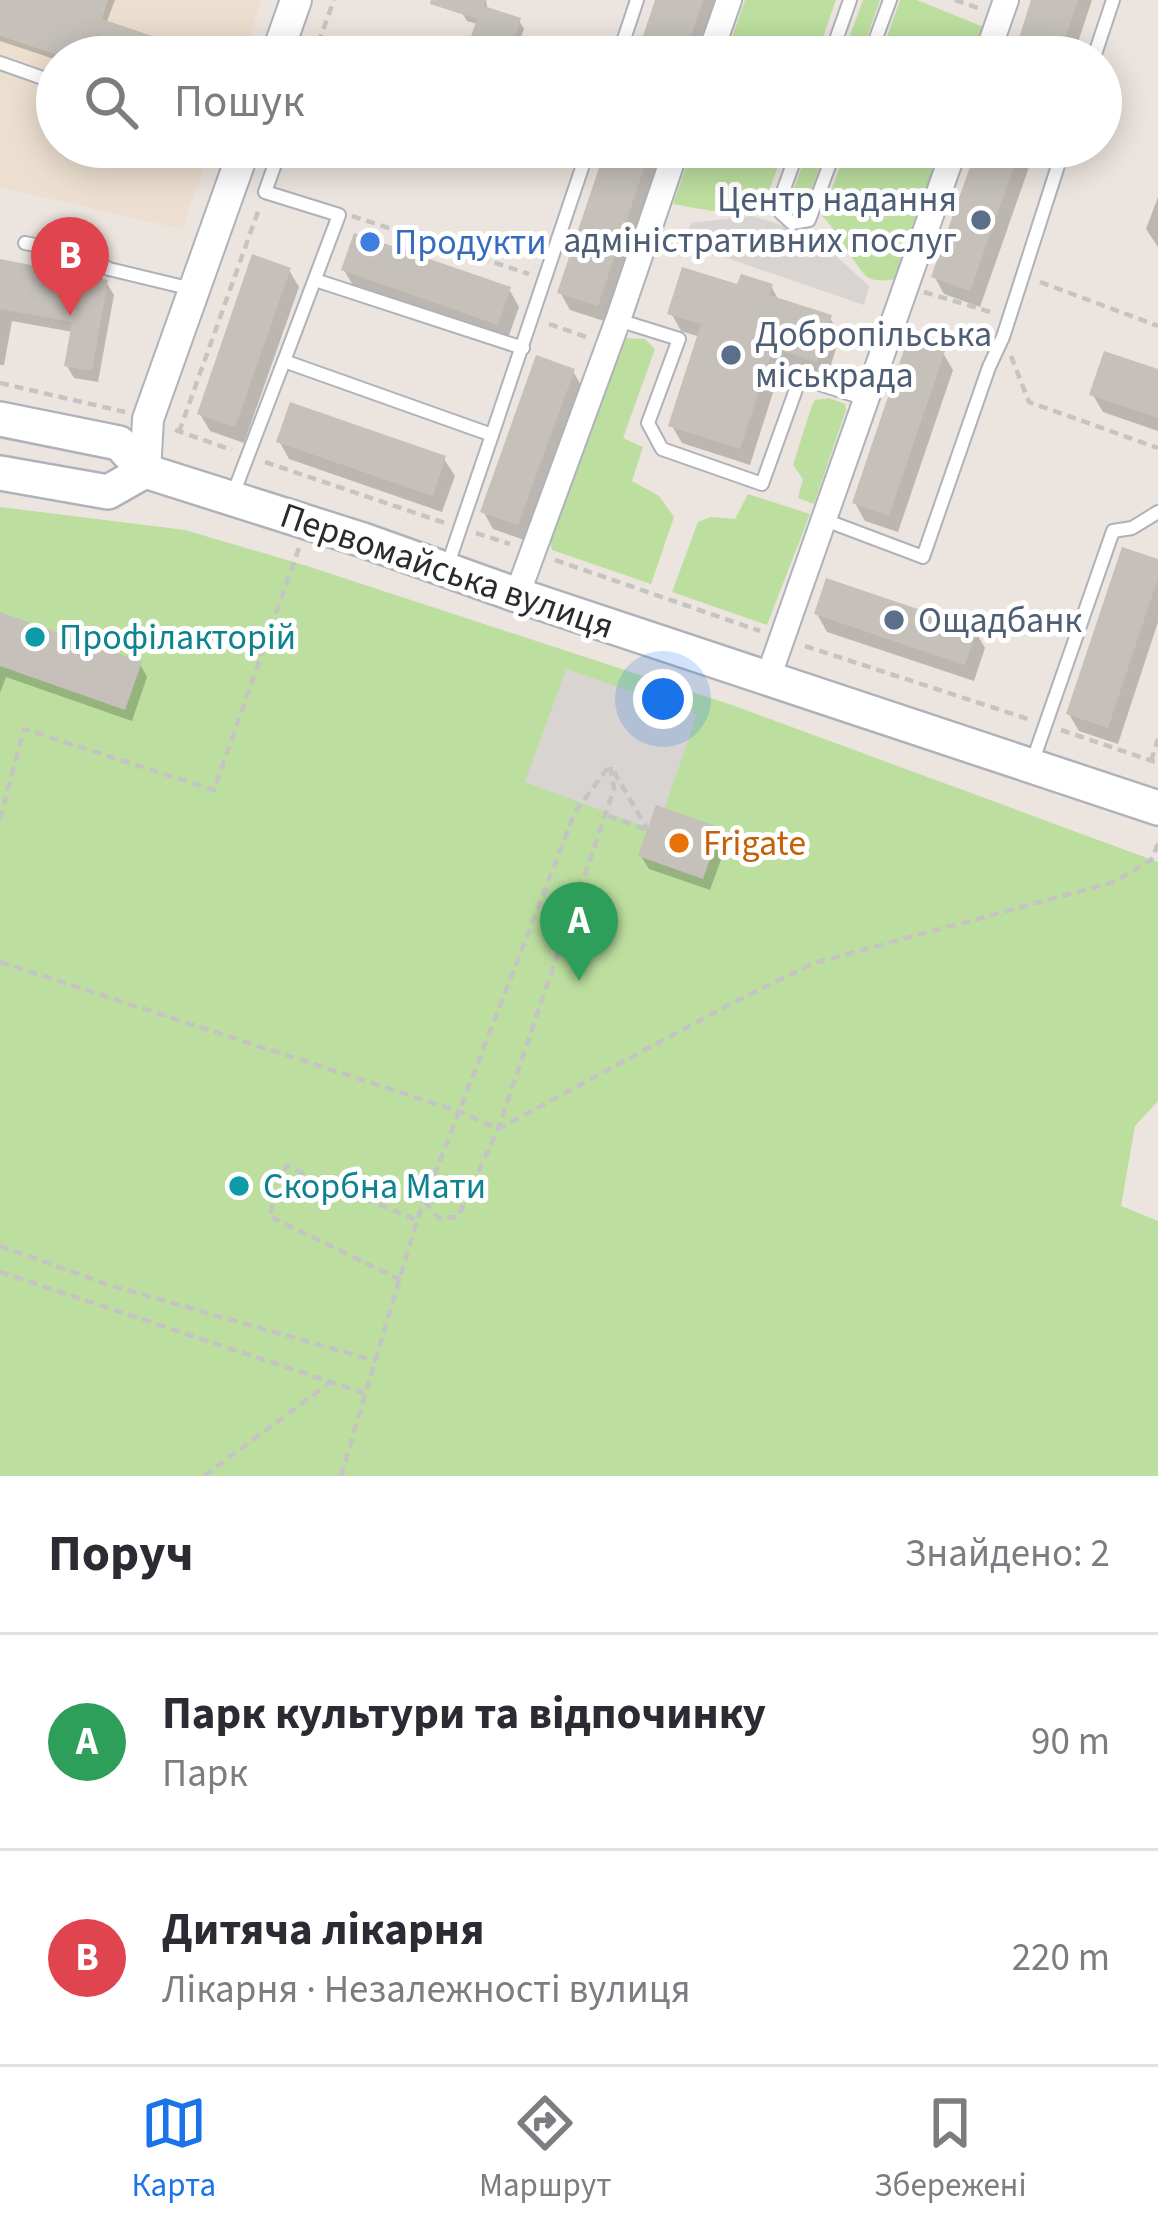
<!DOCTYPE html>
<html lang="uk">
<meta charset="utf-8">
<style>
:root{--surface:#fff;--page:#f7f7f7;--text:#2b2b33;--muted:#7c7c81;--line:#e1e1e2;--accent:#1a73e8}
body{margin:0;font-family:"Source Sans 3",sans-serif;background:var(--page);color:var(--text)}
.you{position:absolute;left:663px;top:699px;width:42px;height:42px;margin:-30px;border:9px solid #fff;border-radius:50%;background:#1a73e8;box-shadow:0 0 0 18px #1a73e833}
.badge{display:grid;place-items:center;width:78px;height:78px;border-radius:50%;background:var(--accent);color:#fff;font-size:39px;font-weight:700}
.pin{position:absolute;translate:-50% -99px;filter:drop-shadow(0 3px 6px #0008)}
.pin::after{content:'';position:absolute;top:63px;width:42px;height:36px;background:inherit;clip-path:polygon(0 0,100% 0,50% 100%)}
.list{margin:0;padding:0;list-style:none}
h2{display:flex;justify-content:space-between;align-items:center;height:156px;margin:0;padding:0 48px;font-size:51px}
h2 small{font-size:39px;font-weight:400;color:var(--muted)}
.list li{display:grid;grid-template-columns:78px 1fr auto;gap:36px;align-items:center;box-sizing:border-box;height:216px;padding:0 48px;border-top:3px solid var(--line)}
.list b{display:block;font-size:45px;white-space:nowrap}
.list p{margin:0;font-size:39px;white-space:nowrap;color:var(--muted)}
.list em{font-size:39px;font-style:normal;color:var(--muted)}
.icon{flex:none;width:66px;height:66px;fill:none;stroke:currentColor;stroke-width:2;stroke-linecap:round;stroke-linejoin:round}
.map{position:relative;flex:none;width:1158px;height:1476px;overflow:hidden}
.search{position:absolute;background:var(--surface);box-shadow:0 6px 30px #0003;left:36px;right:36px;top:36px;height:132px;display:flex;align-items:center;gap:30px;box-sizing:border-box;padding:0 42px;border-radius:66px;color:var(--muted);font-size:45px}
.sheet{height:588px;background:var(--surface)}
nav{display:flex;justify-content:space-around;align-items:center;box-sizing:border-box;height:168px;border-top:3px solid var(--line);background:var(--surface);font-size:33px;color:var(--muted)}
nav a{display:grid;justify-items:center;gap:6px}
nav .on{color:var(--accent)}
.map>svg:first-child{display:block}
.education{fill:#ecdfcf}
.green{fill:#bcdf9f}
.plaza{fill:#d8d4d1}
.shadow{fill:#0003}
.building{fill:#c5c0ba}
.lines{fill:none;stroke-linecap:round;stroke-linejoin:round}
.service-casing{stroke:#afb2bb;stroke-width:16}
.minor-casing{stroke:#afb2bb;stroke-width:28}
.tertiary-casing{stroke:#afb2bb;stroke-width:34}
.secondary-casing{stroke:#afb2bb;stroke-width:38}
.path{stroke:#c4c4c4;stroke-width:4.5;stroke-dasharray:9 6;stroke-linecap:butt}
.service{stroke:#fff;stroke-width:12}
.minor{stroke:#fff;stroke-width:24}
.tertiary{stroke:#fff;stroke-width:30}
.secondary{stroke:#fff;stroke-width:33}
.service-dot{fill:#5c6f8a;stroke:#fff;stroke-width:4.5}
.shop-dot{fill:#3f7fe0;stroke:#fff;stroke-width:4.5}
.culture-dot{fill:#0f9aa8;stroke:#fff;stroke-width:4.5}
.food-dot{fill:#e8710a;stroke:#fff;stroke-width:4.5}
.labels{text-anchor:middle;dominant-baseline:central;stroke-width:10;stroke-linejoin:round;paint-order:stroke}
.service-label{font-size:36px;fill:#4e5e75;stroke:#fff;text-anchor:start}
.shop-label{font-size:36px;fill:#366cbe;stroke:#fff;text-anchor:start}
.street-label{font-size:36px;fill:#2b2b2b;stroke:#fff}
.culture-label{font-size:36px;fill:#0d838f;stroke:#fff;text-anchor:start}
.food-label{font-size:36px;fill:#c56008;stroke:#fff;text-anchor:start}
</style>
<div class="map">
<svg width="1158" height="1476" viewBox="0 0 1158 1476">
<rect width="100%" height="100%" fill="#ece4de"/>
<!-- education -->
<polygon class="education" points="0,0 262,0 242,57 57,57 57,147 211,147 182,229 0,187"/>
<!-- green -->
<g class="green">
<polygon points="745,0 836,0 816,57 725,57"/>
<polygon points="863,0 880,0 860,57 842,57"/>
<polygon points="900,0 917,0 986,28 976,57 880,57"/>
<polygon points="693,147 785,147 767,196 712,211 673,204"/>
<polygon points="809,147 827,147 810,194 794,188"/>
<path d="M847,147H944L897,279C887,280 875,283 866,276C855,266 838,231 822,216Z"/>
<polygon points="624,338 645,339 655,349 623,438 643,447 632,481 659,496 674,517 651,584 552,550 550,542"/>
<polygon points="829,398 845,404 846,410 814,504 798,498 803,479 793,465 812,405 815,400"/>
<polygon points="748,494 810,514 767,625 672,592 698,522 711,517 735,519"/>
<polygon points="0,507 185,530 304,565 735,706 1158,862 1158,1101 1135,1126 1121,1206 1158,1221 1158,1476 0,1476"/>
</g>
<!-- plaza -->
<g class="plaza">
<polygon points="752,216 813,235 869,286 864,305 683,243 691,223"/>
<polygon points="566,669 697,714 657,831 525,782"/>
</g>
<!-- shadow -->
<g class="shadow">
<polygon points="0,0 115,0 106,24 187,57 57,57 57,60 0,41"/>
<polygon points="466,0 486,0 488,11 519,21 524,29 515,57 468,57 478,24 467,21 462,13"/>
<polygon points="658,0 717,0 698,57 639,57"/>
<polygon points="1035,0 1092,0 1073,57 1016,57"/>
<polygon points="456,147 486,147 483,156"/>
<polygon points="609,147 650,147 660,164 607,322 570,310 560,292"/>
<polygon points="980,147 1035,150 980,307 944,294 934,276"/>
<polygon points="1158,197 1158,247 1146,229"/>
<polygon points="0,262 106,282 114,295 98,382 74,378 67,366 73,332 12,321 4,365 0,365"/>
<polygon points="289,270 299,287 244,443 210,431 200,414"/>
<polygon points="344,270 509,289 519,307 507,341 354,287"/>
<polygon points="771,286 779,301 830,318 840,335 827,378 782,364 750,465 682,443 672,426 700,337 681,331 671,313 739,288"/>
<polygon points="943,353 953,370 898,532 865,521 855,503"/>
<polygon points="573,371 583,389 527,541 493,529 483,511"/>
<polygon points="1158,372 1158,431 1103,412 1093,395"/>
<polygon points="279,441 444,459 455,476 442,512 289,459"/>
<polygon points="1158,562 1158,622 1118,744 1079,731 1069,714"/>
<polygon points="817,614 975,631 985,648 974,681 827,632"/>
<polygon points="0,615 140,664 147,677 132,721 6,677 0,693"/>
<polygon points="719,831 727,843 710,890 649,869 641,856"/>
</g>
<!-- building -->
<g class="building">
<polygon points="0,0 108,0 102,19 205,54 205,57 63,57 0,36"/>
<polygon points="431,0 485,0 484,6 521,18 509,57 464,57 477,19 430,4"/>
<polygon points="655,0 703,0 684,57 636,57"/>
<polygon points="1031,0 1078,0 1059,57 1013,57"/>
<polygon points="606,147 651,147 598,306 557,293"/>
<polygon points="977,147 1021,147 970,291 931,277"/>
<polygon points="354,233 511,287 498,325 341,270"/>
<polygon points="252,254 291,268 235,427 197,414"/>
<polygon points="0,259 108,280 92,371 64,366 72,322 0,309"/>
<polygon points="682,267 737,284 741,274 773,284 769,295 832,315 817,362 773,348 740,449 668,426 701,324 667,314"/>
<polygon points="908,338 945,351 889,516 852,503"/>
<polygon points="1104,351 1158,369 1158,418 1089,395"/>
<polygon points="536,355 575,369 518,525 480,512"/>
<polygon points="290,402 446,456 433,496 276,442"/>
<polygon points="1122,547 1158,559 1158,578 1108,728 1066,714"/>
<polygon points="826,578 977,629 965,665 814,614"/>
<polygon points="0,612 142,662 125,710 0,666"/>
<polygon points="656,805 721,828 703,879 638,856"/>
</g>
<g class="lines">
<defs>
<g id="service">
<polyline points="618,57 637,0"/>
<polyline points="830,57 850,0"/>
<polyline points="869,57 890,0"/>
<polyline points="1094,57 1113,0"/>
<polyline points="0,63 57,83"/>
<polyline points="281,147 265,192 339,215 284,361 492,435 447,567"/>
<polyline points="799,147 780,200 781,213 792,223 809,220 836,147"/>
<polyline points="25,243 86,255 109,269 192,289"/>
<polyline points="315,280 523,348"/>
<polyline points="618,320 679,339 648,423 662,449 762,484 800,378 866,399"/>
<polyline points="492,435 589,147"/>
<polyline points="232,497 284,361"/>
<polyline points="825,520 923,557 989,367 1003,337 1064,147"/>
<polyline points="1031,766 1113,531 1132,528 1158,512"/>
</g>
<g id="minor">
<polyline points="709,57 729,0"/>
<polyline points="986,57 1006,0"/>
<polyline points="517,595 618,320 677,147"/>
<polyline points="768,678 955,147"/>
</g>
<g id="tertiary">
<polyline points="276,57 296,0"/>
<polyline points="145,471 148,419 245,147"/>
</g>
<g id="secondary">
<polyline points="0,419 119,443 145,471 363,540 517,595 1158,808"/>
<polyline points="0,473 108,492 145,471"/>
</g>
</defs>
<!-- service casing -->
<use href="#service" class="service-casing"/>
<!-- minor casing -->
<use href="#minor" class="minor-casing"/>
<!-- tertiary casing -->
<use href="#tertiary" class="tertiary-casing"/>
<!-- secondary casing -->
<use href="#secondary" class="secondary-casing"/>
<!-- path -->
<g class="path">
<polyline points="955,0 978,8"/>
<polyline points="313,57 334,0"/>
<polyline points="352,216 529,274"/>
<polyline points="667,252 683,243"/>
<polyline points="1040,282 1158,326"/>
<polyline points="924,292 994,313"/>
<polyline points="549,324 589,338"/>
<polyline points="1011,356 1029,402 1158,448"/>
<polyline points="0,383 125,412"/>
<polyline points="175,430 232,450"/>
<polyline points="179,432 260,206"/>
<polyline points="265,462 448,524"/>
<polyline points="476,533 510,544"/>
<polyline points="555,560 760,631"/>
<polyline points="805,646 1028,719"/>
<polyline points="1061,730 1158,763"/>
<polyline points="1151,761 1158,739"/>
<polyline points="614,772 648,830"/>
<polyline points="608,816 648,830"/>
<polyline points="0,819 24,729 214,790 300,545"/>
<polyline points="0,962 461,1112 498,1129 734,1002 814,963 1114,882 1151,860 1158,844"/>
<polyline points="0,1246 109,1285 376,1361"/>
<polyline points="0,1272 367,1394"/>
<polyline points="401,1280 269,1216 286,1166 417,1220"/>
<polyline points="204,1476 332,1381"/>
<polyline points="341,1476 417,1220 575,812 610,765 614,789 498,1129 458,1217 439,1218 425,1202"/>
</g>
<!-- service -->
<use href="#service" class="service"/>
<!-- minor -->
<use href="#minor" class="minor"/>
<!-- tertiary -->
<use href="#tertiary" class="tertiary"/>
<!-- secondary -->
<use href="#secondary" class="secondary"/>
</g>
<!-- markers -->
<g class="service-dot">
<circle cx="981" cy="220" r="12"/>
<circle cx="731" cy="355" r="12"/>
<circle cx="894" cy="620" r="12"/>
</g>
<circle class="shop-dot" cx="370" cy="242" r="12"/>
<g class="culture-dot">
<circle cx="35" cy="637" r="12"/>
<circle cx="239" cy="1186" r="12"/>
</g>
<circle class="food-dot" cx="679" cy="843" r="12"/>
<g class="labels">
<!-- service labels -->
<g class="service-label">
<text x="957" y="199" text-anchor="end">Центр надання<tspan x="957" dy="41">адміністративних послуг</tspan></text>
<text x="755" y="334">Добропільська<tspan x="755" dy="41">міськрада</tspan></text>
<text x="918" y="620">Ощадбанк</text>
</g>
<!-- shop labels -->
<g class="shop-label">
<text x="394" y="242">Продукти</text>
</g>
<!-- street labels -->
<g class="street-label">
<text transform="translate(447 571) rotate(19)">Первомайська вулиця</text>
</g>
<!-- culture labels -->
<g class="culture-label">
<text x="59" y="637">Профілакторій</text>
<text x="263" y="1186">Скорбна Мати</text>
</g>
<!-- food labels -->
<g class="food-label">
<text x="703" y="843">Frigate</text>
</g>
</g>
</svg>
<div class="you"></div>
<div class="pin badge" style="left:579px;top:981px;background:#2e9e5b">A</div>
<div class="pin badge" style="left:70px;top:316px;background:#e0444e">B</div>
<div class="search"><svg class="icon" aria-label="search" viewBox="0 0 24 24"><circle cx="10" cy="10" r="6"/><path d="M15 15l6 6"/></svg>Пошук</div>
</div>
<section class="sheet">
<h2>Поруч<small>Знайдено: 2</small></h2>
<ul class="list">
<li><span class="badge" style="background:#2e9e5b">A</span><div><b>Парк культури та відпочинку</b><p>Парк</p></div><em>90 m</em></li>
<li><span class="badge" style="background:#e0444e">B</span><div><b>Дитяча лікарня</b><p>Лікарня · Незалежності вулиця</p></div><em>220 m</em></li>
</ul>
</section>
<nav>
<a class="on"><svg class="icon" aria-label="map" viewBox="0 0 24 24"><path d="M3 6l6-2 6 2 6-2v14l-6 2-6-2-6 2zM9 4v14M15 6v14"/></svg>Карта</a>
<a><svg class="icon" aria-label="directions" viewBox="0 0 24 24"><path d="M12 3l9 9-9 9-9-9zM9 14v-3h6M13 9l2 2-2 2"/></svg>Маршрут</a>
<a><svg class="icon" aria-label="saved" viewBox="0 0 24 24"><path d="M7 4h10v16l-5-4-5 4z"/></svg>Збережені</a>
</nav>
